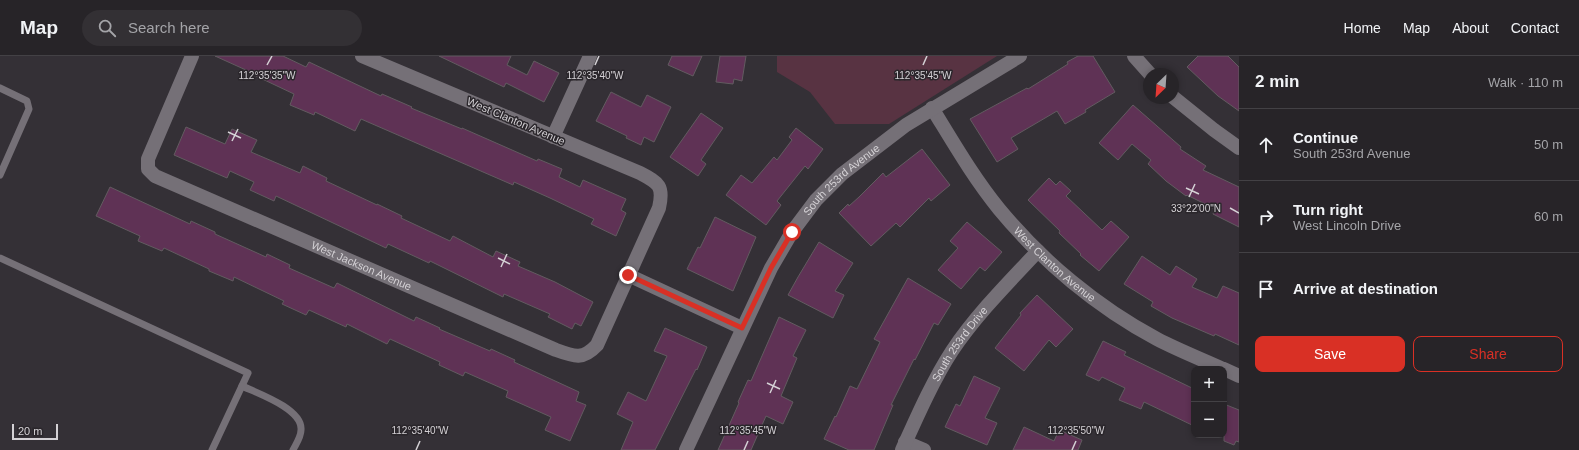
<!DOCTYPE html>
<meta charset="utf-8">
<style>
:root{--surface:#272428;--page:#333034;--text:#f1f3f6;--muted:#a4a4a8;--line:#434145;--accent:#d93025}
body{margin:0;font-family:Arial,sans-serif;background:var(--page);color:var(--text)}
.controls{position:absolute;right:12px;bottom:12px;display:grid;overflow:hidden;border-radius:8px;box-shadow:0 2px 6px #0003}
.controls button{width:36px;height:36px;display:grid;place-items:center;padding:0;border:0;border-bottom:1px solid var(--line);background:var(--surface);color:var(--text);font:20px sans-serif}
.compass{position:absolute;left:1143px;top:12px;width:36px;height:36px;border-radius:50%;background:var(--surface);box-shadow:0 2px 6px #0003;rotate:205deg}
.scale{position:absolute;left:12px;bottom:10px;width:46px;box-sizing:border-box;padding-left:4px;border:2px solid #d4d1d5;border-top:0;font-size:11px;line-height:14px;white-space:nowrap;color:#d4d1d5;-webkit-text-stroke:3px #2a262b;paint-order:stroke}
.stop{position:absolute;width:12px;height:12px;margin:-9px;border:3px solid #d93025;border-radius:50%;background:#fff}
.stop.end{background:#d93025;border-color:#fff;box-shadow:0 1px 4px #0008}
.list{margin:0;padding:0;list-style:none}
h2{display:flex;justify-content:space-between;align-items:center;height:52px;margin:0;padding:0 16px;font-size:17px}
h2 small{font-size:13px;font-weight:400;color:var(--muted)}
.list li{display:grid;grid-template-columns:26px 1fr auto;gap:12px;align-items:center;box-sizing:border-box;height:72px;padding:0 16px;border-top:1px solid var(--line)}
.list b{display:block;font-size:15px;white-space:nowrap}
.list p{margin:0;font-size:13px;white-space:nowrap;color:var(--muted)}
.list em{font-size:13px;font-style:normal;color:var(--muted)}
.actions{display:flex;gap:8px;padding:12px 16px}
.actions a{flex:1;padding:9px 0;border:1px solid var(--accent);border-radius:8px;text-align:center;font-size:14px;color:var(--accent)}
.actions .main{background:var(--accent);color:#fff}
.icon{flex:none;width:22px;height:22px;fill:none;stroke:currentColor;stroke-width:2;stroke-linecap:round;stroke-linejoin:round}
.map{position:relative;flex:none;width:1239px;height:394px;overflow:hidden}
header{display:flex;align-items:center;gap:24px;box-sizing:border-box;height:56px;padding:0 20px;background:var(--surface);border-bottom:1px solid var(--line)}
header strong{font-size:19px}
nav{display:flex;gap:22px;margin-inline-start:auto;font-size:14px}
.search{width:280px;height:36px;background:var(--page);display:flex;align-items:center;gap:10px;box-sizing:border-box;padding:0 14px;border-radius:22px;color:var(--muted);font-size:15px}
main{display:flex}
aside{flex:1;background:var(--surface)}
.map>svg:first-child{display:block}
.green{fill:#583342}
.building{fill:#5f3255;stroke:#625b60}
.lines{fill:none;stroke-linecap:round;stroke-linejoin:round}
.lane{stroke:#757077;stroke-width:7}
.street{stroke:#757077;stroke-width:14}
.route{stroke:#d93025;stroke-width:5}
.ticks{fill:none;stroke:#d4d1d5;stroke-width:1.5}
.labels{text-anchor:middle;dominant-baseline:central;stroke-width:3;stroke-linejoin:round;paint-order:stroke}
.street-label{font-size:11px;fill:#d4d1d5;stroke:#2a262b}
.ticks-label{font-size:10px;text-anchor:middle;fill:#d4d1d5;stroke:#2a262b;stroke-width:3;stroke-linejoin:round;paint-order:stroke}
</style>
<header>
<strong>Map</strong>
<div class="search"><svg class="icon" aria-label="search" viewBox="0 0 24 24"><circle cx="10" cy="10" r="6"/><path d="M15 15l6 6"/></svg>Search here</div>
<nav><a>Home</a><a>Map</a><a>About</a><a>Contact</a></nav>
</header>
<main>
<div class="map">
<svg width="1239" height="394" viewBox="0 0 1239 394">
<rect width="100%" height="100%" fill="#343036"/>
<!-- green -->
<polygon class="green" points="777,0 997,0 889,68 835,68 810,36 777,16"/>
<!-- building -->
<g class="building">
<polygon points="215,0 283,0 306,11 309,6 381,40 382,38 412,51 411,52 462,73 462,72 537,105 538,103 562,113 559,121 580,131 583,124 626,143 621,154 626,157 616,180 591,168 594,163 550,142 514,126 513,129 361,63 355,75 315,56 314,59 290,49 294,38 256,20 257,19"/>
<polygon points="439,0 511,0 507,9 527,19 534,5 559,17 544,46 506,27 504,31"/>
<polygon points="672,0 702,0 693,20 668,9"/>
<polygon points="720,0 746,0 742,25 734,23 733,28 716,26"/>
<polygon points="1078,0 1093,0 1115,36 1085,54 1086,56 1065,68 1057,55 1011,82 1018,93 997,106 970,63 1027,32 1028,33 1068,8 1067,6"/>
<polygon points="1198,0 1228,0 1239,11 1239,55 1218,40 1187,11"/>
<polygon points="611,36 641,51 647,39 671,51 654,86 644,81 641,89 626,82 627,80 596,65"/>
<polygon points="1133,49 1181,91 1180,93 1206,110 1203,114 1239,131 1239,171 1213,158 1215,153 1187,139 1186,140 1166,125 1148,108 1151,104 1132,88 1118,104 1099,87"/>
<polygon points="701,57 723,72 701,104 706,108 698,120 670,101"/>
<polygon points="186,71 225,88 232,73 257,84 251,96 300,117 303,110 327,122 326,125 377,149 377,148 402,160 401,162 450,185 453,180 493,201 496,195 520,206 518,210 555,226 593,246 581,270 575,267 572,273 548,261 550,258 504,238 503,241 430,205 429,207 388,188 386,192 276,140 274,145 250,134 254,126 230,115 227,122 174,99"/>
<polygon points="796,72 823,93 808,113 805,110 777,145 781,149 766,169 726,139 741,119 752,127 774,101 777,104 792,84 789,81"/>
<polygon points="922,93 950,129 931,145 929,142 900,171 896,167 871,190 839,157 848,148 849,150 859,141 883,117 886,121"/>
<polygon points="1049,122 1056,129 1060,125 1071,135 1066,140 1102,174 1111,165 1129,181 1099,215 1080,199 1081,198 1059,177 1060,175 1028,144"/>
<polygon points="110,131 190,168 191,165 215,176 215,178 266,201 267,198 290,209 289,212 334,232 337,227 414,265 416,261 440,272 439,273 490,295 491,293 515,304 514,306 579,336 576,345 586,349 570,385 545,374 551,361 506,341 508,335 465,316 463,320 439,309 440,306 390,283 387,288 347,268 346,271 309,254 306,259 282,248 284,245 234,221 233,225 209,215 209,213 164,192 162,195 138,185 140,180 96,160"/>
<polygon points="715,161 756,181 733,235 687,213 698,191 700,192"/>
<polygon points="967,166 1002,196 985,215 980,211 961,233 938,214 958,192 950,185"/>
<polygon points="819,186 853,207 835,235 844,239 833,262 788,239 798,221"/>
<polygon points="1142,200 1170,219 1176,210 1197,223 1192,231 1217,242 1223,230 1239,237 1239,289 1215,278 1214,280 1172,262 1151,250 1153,246 1124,228"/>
<polygon points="908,222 951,248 938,269 934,267 915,304 914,303 891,349 893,349 874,394 849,394 824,383 835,360 836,361 850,330 857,333 880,286 874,283"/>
<polygon points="1037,239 1073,273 1056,291 1049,284 1024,315 995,292 1021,259 1020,257"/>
<polygon points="779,261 806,274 793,300 797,302 781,340 793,346 783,368 766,360 751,394 718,394 739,347 738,346 748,324 751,325"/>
<polygon points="665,272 707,291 697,314 696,313 655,394 621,394 633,366 617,358 628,336 646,345 667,300 654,295"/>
<polygon points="1103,285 1126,296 1124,299 1194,333 1194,370 1144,346 1141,353 1119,344 1125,332 1102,321 1099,325 1086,319"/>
<polygon points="974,320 1000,332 985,362 997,367 987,389 945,371 956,348 960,350"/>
<polygon points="1224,348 1239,354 1239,386 1236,385 1234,389 1224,385"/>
<polygon points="1024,371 1054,385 1059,374 1082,384 1078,394 1013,394"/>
</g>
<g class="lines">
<!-- lane -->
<g class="lane">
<polyline points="0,32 27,45 29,53 0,119"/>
<polyline points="0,202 248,317 212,394"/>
<path d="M242,330C257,337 303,353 301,374C301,381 296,388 293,394"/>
</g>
<!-- street -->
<g class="street">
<path id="s1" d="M192,0L148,103V113L155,120L556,294C575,301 583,304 597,289L659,152C664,130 659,127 640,117L362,0"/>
<polyline points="1134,0 1150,18"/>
<polyline points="1173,41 1214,74 1239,92"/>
<path id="s2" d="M932,52C953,86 973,121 999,153C1042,205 1097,251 1157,283C1178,294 1201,303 1223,313"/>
<polyline points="553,81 590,0"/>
<polyline points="628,219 742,272"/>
<polyline points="1224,313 1239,320"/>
<polyline points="905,386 924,394"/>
<path id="s3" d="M686,394L771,212L792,176L816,144L842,118L906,69L1020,0"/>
<path id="s4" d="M902,394C916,363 933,324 952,295C976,259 1008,227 1038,195"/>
</g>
</g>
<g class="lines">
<!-- route -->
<polyline class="route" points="628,219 742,272 771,212 792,176"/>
</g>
<!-- ticks -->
<path class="ticks" d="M267,9L272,0M595,9L599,0M923,9L927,0M228,76L241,82M232,85L238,73M1186,132L1199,138M1189,141L1195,128M1230,152L1239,157M498,202L510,208M501,211L507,198M767,327L780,333M770,337L776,324M416,394L420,385M744,394L748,385M1072,394L1076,385"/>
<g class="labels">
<!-- street labels -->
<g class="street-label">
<text transform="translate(516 65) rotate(23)">West Clanton Avenue</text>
<text stroke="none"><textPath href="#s3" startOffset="315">South 253rd Avenue</textPath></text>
<text stroke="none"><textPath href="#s2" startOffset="200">West Clanton Avenue</textPath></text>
<text stroke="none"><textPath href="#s1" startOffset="357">West Jackson Avenue</textPath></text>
<text stroke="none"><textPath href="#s4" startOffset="121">South 253rd Drive</textPath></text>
</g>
</g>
<g class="ticks-label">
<text x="267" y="23">112°35'35"W</text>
<text x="595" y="23">112°35'40"W</text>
<text x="923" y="23">112°35'45"W</text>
<text x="1196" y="156">33°22'00"N</text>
<text x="420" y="378">112°35'40"W</text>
<text x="748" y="378">112°35'45"W</text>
<text x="1076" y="378">112°35'50"W</text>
</g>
</svg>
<div class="controls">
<button>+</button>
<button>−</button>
</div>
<svg class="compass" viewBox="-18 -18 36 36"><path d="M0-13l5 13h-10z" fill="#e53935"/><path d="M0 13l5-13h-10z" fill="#a4a4a8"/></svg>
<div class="scale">20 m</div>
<div class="stop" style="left:792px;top:176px"></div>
<div class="stop end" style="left:628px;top:219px"></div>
</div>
<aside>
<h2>2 min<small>Walk · 110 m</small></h2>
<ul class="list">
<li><svg class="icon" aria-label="ahead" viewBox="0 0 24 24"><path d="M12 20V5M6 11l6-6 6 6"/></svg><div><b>Continue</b><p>South 253rd Avenue</p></div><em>50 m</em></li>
<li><svg class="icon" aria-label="right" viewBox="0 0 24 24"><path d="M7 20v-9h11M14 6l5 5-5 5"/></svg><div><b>Turn right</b><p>West Lincoln Drive</p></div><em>60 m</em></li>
<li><svg class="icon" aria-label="arrive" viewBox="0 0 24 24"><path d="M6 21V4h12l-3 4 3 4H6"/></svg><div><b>Arrive at destination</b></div></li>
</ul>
<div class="actions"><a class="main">Save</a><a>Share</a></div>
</aside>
</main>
